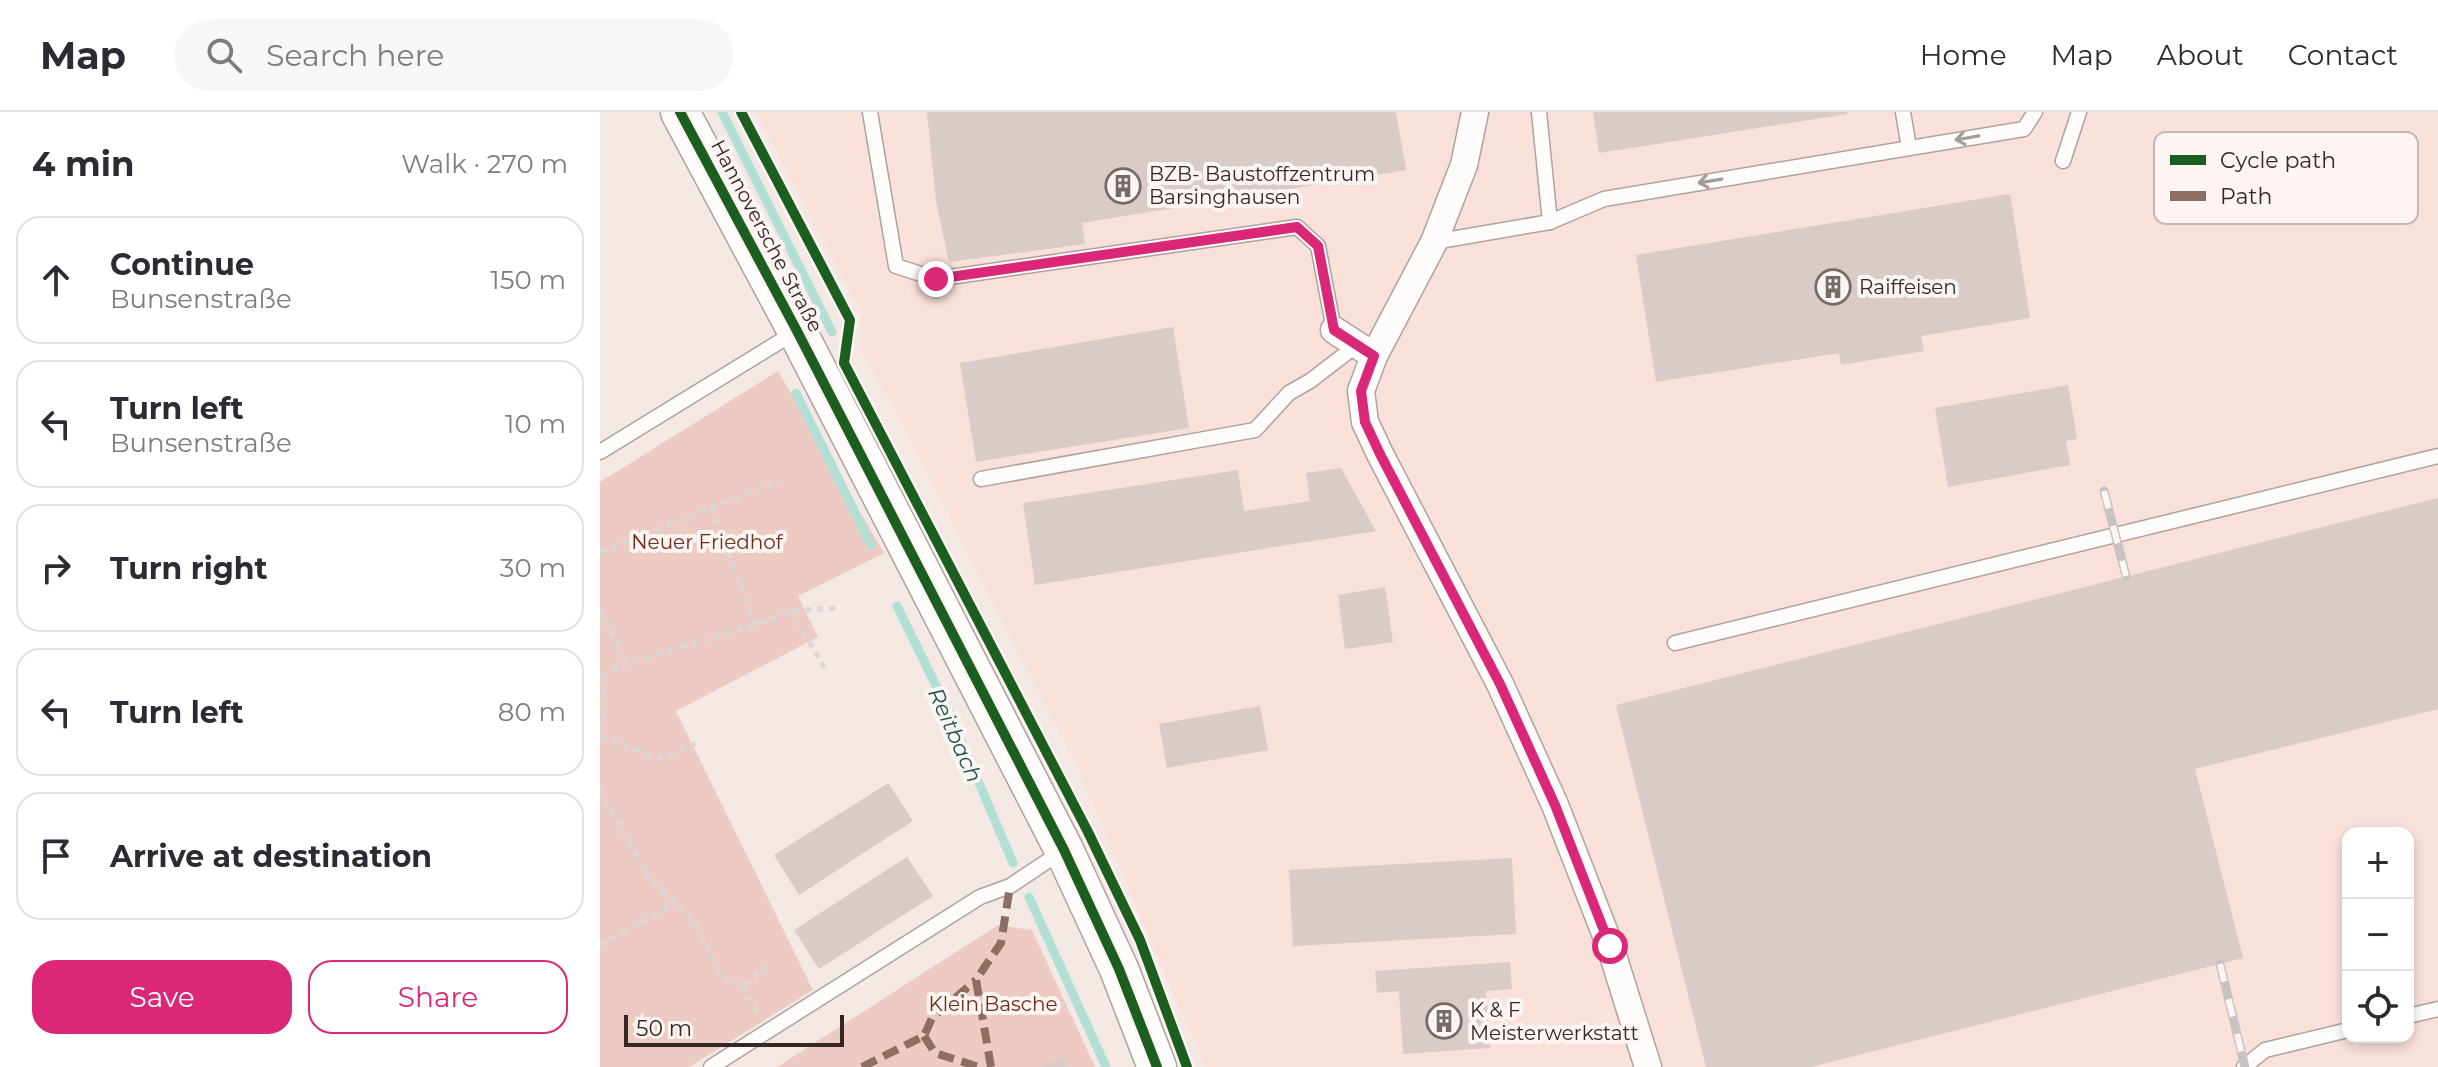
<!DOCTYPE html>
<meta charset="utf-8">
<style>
:root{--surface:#fff;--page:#f7f7f7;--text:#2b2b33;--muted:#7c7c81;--line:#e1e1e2;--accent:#db2777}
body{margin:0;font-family:Montserrat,sans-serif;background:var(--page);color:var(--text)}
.controls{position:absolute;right:24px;bottom:24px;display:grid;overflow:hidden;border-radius:16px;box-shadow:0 4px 12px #0003}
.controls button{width:72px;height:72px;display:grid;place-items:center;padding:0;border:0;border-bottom:2px solid var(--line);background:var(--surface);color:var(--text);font:40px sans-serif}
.scale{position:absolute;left:24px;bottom:20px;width:220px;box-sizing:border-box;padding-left:8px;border:4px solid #352723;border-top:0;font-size:22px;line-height:28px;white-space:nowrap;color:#352723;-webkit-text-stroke:6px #fdf5f3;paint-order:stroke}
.stop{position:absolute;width:24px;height:24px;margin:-18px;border:6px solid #db2777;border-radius:50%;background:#fff}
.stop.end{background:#db2777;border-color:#fff;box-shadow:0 2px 8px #0008}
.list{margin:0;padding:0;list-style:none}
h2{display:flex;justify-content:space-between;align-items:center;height:104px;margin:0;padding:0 32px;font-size:34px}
h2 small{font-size:26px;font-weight:400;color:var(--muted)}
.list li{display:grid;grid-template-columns:52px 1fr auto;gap:24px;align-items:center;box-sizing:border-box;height:128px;margin:0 16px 16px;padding:0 16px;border:2px solid var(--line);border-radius:24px}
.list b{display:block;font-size:30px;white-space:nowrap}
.list p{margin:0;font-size:26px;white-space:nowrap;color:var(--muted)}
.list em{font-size:26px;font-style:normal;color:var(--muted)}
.actions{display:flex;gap:16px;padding:24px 32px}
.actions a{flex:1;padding:18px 0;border:2px solid var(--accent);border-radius:24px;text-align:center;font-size:28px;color:var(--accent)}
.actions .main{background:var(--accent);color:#fff}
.icon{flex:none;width:44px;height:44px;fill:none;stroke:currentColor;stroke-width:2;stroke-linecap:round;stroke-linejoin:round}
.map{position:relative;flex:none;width:1838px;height:955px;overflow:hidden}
header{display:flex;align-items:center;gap:48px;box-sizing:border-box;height:112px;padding:0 40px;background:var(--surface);border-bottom:2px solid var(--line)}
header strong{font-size:38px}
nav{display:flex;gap:44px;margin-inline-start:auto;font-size:28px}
.search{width:560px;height:72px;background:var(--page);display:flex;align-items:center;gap:20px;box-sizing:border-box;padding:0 28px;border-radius:44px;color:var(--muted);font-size:30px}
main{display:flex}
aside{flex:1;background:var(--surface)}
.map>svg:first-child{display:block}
.built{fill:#f9e0d8;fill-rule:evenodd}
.green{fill:#eecbc2}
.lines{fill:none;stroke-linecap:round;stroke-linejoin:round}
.stream{stroke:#b2dfd5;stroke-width:9}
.building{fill:#d8cbc8}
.lane-casing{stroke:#aea29f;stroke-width:17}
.street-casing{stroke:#aea29f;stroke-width:29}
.secondary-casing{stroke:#aea29f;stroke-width:41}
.path{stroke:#dbd7d6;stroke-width:5;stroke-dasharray:6 6;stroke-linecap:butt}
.lane{stroke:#fdfcfb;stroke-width:14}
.street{stroke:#fdfcfb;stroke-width:26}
.secondary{stroke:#fdfcfb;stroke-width:38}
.rail-casing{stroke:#c7c3c3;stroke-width:9}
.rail{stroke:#fdf5f3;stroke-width:6;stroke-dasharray:18;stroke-linecap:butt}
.quiet{stroke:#8d6e63;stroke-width:8;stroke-dasharray:16 8;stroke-linecap:butt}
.cycleway-casing{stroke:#fdf5f3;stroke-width:15}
.cycleway{stroke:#1b5e20;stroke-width:10}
.oneway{stroke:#a39c9a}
.route{stroke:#db2777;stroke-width:10}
.labels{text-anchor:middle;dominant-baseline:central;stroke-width:8;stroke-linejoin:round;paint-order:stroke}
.poi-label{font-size:20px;fill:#352723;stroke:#fdf5f3;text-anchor:start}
.street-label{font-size:20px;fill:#352723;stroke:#fdf5f3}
.park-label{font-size:20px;fill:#702c1a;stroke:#fdf5f3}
.water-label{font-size:22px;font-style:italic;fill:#1c564d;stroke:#fdf5f3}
.key{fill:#fdf5f3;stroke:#c1b7b5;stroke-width:2}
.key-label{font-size:22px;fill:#352723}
</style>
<header>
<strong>Map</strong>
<div class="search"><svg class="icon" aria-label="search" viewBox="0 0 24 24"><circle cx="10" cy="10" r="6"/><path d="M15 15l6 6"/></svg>Search here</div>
<nav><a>Home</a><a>Map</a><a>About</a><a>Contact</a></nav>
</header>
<main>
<aside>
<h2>4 min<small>Walk · 270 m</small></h2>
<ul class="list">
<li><svg class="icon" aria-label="ahead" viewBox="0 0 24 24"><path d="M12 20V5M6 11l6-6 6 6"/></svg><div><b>Continue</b><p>Bunsenstraße</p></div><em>150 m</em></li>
<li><svg class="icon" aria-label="left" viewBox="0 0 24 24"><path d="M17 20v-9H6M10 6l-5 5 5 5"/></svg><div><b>Turn left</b><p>Bunsenstraße</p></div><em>10 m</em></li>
<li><svg class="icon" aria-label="right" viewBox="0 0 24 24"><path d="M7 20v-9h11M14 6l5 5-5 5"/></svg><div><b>Turn right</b></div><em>30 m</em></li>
<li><svg class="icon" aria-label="left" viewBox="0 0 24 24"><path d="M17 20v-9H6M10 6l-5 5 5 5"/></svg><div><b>Turn left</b></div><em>80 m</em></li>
<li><svg class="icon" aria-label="arrive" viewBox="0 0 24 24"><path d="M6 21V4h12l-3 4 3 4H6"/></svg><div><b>Arrive at destination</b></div></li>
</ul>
<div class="actions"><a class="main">Save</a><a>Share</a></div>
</aside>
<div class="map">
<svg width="1838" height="955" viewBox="0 0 1838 955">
<rect width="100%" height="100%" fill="#f4e8e4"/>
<!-- built -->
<path class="built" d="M156,0H1838V955H605L477,655L299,306L260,235L262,201ZM1748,721H1808V925H1748Z"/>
<!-- green -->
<g class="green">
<polygon points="178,259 284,441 198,484 218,525 76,599 213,878 89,955 0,955 0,370"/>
<polygon points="398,813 432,818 495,955 177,955"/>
</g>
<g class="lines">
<!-- stream -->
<g class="stream">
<polyline points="122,0 232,220"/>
<polyline points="196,281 271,433"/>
<polyline points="297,494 348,598 413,751"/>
<polyline points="429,785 506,955"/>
</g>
</g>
<!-- building -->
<g class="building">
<polygon points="327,0 796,0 806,58 482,111 485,132 349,150 336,89"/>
<polygon points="993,0 1247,0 1247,2 999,41"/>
<polygon points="1410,82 1430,206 1321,224 1324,239 1241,253 1239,241 1056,270 1036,143"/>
<polygon points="573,215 589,316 376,350 360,251"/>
<polygon points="1468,273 1477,327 1466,329 1470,353 1348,375 1335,296"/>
<polygon points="741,356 776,419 435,473 423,391 638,358 644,399 710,389 706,361"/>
<polygon points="1838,386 1838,597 1595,657 1643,846 1211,955 1106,955 1016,593"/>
<polygon points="785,475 793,530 745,537 738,483"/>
<polygon points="660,594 668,638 567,656 559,612"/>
<polygon points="288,671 313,709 199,783 174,743"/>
<polygon points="307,745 333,784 219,857 194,818"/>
<polygon points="912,746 916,822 693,834 689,758"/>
<polygon points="910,850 912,877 886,879 890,936 803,942 799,879 777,881 775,859"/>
<polygon points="463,945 467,955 440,955"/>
</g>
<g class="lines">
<defs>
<g id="lane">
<polyline points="270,0 296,154 336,167 697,115 718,134 734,218"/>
<polyline points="939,0 950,110"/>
<polyline points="1303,0 1309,36"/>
<polyline points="1463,49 1479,0"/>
<polyline points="834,130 950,110 1004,87 1424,17 1435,0"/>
<polyline points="0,340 197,219"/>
<polyline points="381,367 655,318 689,281 710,269 757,233"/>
<polyline points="1075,531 1838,344"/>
<polyline points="1808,904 1838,897"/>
<polyline points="111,955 380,785 410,774 464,738"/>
<polyline points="1644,955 1665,938 1748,918"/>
</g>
<g id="street">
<polyline points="875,0 864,53 834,130 774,244 761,279 765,310 780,342 900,572 955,693 1010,834 1048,955"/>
<polyline points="734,218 774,244"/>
</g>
<polyline id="secondary" points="80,0 197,219 464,738 519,857 557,955"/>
</defs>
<!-- lane casing -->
<use href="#lane" class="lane-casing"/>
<!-- street casing -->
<use href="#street" class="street-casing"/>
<!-- secondary casing -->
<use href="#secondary" class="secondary-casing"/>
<!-- path -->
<g class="path">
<polyline points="112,395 155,513"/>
<polyline points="0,440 181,368"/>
<polyline points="0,498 27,551"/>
<polyline points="191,499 227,560"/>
<polyline points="0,563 27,551 155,513 190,499 235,496"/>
<polyline points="1,625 60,647 101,629"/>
<polyline points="0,631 5,590 4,561"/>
<polyline points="0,676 46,762 96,812 121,864 142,874 171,852"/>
<polyline points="0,833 74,792"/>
<polyline points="142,874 158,900"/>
</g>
<!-- lane -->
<use href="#lane" class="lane"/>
<!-- street -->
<use href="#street" class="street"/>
<!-- secondary -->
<use href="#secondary" class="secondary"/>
<defs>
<g id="rail">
<polyline points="1504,379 1526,464"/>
<polyline points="1620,852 1645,955"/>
</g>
</defs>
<!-- rail casing -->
<use href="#rail" class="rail-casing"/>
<!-- rail -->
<use href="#rail" class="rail"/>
<!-- quiet -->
<g class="quiet">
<polyline points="324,924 335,941 379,955"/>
<polyline points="262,955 324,924 332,906 376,868"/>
<polyline points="391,955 376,868 401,831 410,774"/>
</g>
<defs>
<g id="cycleway">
<polyline points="80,0 197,219 464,738 519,857 557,955"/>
<polyline points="141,0 250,208 244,251 488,720 540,828 587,955"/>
</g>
</defs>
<!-- cycleway casing -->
<use href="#cycleway" class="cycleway-casing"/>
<!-- cycleway -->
<use href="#cycleway" class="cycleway"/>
</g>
<!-- one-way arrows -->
<defs><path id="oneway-shaft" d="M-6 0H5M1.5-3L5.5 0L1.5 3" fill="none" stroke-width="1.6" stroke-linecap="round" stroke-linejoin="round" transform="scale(2)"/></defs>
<g class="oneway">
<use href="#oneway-shaft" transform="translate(1367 26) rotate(170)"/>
<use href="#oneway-shaft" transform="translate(1110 69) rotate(171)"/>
</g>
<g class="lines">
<!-- route -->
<polyline class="route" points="336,167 697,115 718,134 734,218 774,244 761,279 765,310 780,342 900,572 955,693 1010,834"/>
</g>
<!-- icons -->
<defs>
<symbol id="building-ring" viewBox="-11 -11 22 22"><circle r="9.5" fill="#fdf5f3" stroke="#786b67" stroke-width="1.5"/><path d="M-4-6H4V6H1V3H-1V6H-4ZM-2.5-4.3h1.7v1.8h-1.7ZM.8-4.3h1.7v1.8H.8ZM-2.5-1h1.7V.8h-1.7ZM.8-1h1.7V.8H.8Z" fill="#786b67"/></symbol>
</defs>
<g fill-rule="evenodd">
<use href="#building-ring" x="503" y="54" width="40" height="40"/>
<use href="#building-ring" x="1213" y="155" width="40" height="40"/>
<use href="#building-ring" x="824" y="889" width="40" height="40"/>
</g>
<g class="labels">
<!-- poi labels -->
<g class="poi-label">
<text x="549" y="62">BZB- Baustoffzentrum<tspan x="549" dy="23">Barsinghausen</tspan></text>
<text x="1259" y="175">Raiffeisen</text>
<text x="870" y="898">K &amp; F<tspan x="870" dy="23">Meisterwerkstatt</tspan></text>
</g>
<!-- street labels -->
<g class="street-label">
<text transform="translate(167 124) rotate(62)">Hannoversche Straße</text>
</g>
<!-- park labels -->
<g class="park-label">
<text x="107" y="430">Neuer Friedhof</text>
<text x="393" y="892">Klein Basche</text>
</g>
<!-- water labels -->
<g class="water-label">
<text transform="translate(355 623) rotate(66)">Reitbach</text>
</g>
</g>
<!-- legend -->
<rect x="1554" y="20" width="264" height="92" rx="12" class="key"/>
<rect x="1570" y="43" width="36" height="10" fill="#1b5e20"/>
<rect x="1570" y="79" width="36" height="10" fill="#8d6e63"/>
<g class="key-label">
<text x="1620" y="56">Cycle path</text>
<text x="1620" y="92">Path</text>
</g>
</svg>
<div class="controls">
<button>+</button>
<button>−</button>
<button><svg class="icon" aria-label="locate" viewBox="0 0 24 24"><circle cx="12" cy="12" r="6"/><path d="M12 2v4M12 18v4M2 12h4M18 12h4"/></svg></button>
</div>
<div class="scale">50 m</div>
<div class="stop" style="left:1010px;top:834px"></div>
<div class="stop end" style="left:336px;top:167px"></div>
</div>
</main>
